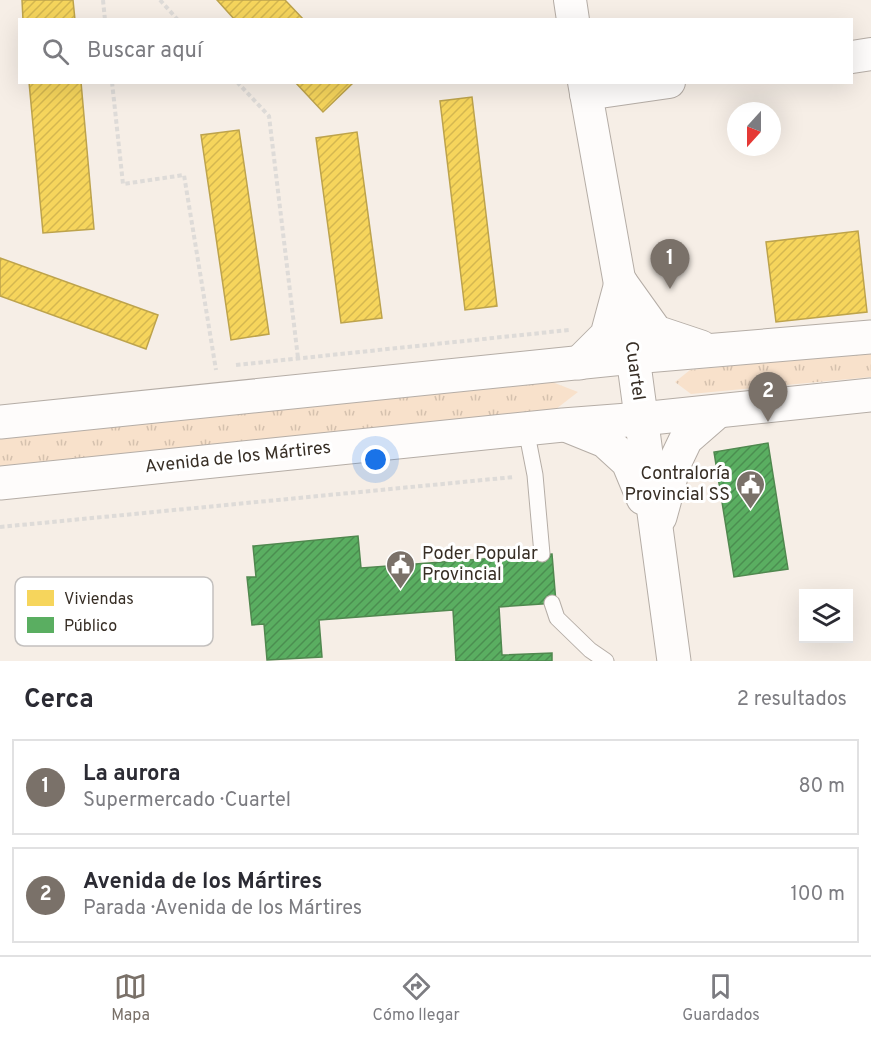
<!DOCTYPE html>
<html lang="es">
<meta charset="utf-8">
<style>
:root{--surface:#fff;--page:#f7f7f7;--text:#2b2b33;--muted:#7c7c81;--line:#e1e1e2;--accent:#7a7169}
body{margin:0;font-family:Overpass,sans-serif;background:var(--page);color:var(--text)}
.controls{position:absolute;right:18px;bottom:18px;display:grid;overflow:hidden;border-radius:0px;box-shadow:0 6px 24px #0002}
.controls button{width:54px;height:54px;display:grid;place-items:center;padding:0;border:0;border-bottom:2px solid var(--line);background:var(--surface);color:var(--text);font:30px sans-serif}
.compass{position:absolute;left:727px;top:102px;width:54px;height:54px;border-radius:50%;background:var(--surface);box-shadow:0 6px 24px #0002;rotate:201deg}
.you{position:absolute;left:376px;top:460px;width:21px;height:21px;margin:-15px;border:4px solid #fff;border-radius:50%;background:#1a73e8;box-shadow:0 0 0 9px #1a73e833}
.badge{display:grid;place-items:center;width:39px;height:39px;border-radius:50%;background:var(--accent);color:#fff;font-size:20px;font-weight:700}
.pin{position:absolute;translate:-50% -50px;filter:drop-shadow(0 2px 3px #0008)}
.pin::after{content:'';position:absolute;top:32px;width:21px;height:18px;background:inherit;clip-path:polygon(0 0,100% 0,50% 100%)}
.list{margin:0;padding:0;list-style:none}
h2{display:flex;justify-content:space-between;align-items:center;height:78px;margin:0;padding:0 24px;font-size:26px}
h2 small{font-size:20px;font-weight:400;color:var(--muted)}
.list li{display:grid;grid-template-columns:39px 1fr auto;gap:18px;align-items:center;box-sizing:border-box;height:96px;margin:0 12px 12px;padding:0 12px;border:2px solid var(--line);border-radius:0px}
.list b{display:block;font-size:22px;white-space:nowrap}
.list p{margin:0;font-size:20px;white-space:nowrap;color:var(--muted)}
.list em{font-size:20px;font-style:normal;color:var(--muted)}
.icon{flex:none;width:33px;height:33px;fill:none;stroke:currentColor;stroke-width:2;stroke-linecap:round;stroke-linejoin:round}
.map{position:relative;flex:none;width:871px;height:661px;overflow:hidden}
.search{position:absolute;background:var(--surface);box-shadow:0 6px 24px #0002;left:18px;right:18px;top:18px;height:66px;display:flex;align-items:center;gap:15px;box-sizing:border-box;padding:0 21px;border-radius:0px;color:var(--muted);font-size:22px}
.sheet{height:294px;background:var(--surface)}
nav{display:flex;justify-content:space-around;align-items:center;box-sizing:border-box;height:84px;border-top:2px solid var(--line);background:var(--surface);font-size:16px;color:var(--muted)}
nav a{display:grid;justify-items:center;gap:3px}
nav .on{color:var(--accent)}
.map>svg:first-child{display:block}
.grass{fill:url(#grass-tufts)}
.homes{fill:url(#homes-hatch);stroke:#bda34c;stroke-width:1.5}
.public{fill:url(#public-hatch);stroke:#50884f;stroke-width:1.5}
.lines{fill:none;stroke-linecap:round;stroke-linejoin:round}
.lane-casing{stroke:#b5ada6;stroke-width:17}
.street-casing{stroke:#b5ada6;stroke-width:34}
.secondary-casing{stroke:#b5ada6;stroke-width:35}
.path{stroke:#dedbd8;stroke-width:4;stroke-dasharray:4.5 3;stroke-linecap:butt}
.lane{stroke:#fefcfb;stroke-width:15}
.street{stroke:#fefcfb;stroke-width:32}
.secondary{stroke:#fefcfb;stroke-width:33}
.labels{text-anchor:middle;dominant-baseline:central;stroke-width:6;stroke-linejoin:round;paint-order:stroke}
.street-label{font-size:18px;fill:#372e25;stroke:#fff}
.poi-label{font-size:18px;fill:#372e25;stroke:#fff;text-anchor:end}
.key{fill:#fff;stroke:#c3c0be;stroke-width:1.5}
.key-label{font-size:16px;fill:#372e25}
</style>
<div class="map">
<svg width="871" height="661" viewBox="0 0 871 661">
<defs>
<pattern id="grass-tufts" width="24" height="20" patternUnits="userSpaceOnUse" patternTransform="scale(1.5)"><rect width="24" height="20" fill="#f8e1cb"/><path d="M3 7l-1-3M5 7V3M7 7l1-3M15 17l-1-3M17 17v-4M19 17l1-3" fill="none" stroke="#d5c1ae"/></pattern>
<pattern id="homes-hatch" width="6" height="6" patternUnits="userSpaceOnUse" patternTransform="scale(1.5)"><rect width="6" height="6" fill="#f6d55c"/><path d="M-1 1l2-2M0 6l6-6M5 7l2-2" fill="none" stroke="#d4b750"/></pattern>
<pattern id="public-hatch" width="6" height="6" patternUnits="userSpaceOnUse" patternTransform="scale(1.5)"><rect width="6" height="6" fill="#5aae61"/><path d="M-1 1l2-2M0 6l6-6M5 7l2-2" fill="none" stroke="#4b8e50"/></pattern>
</defs>
<rect width="100%" height="100%" fill="#f6eee6"/>
<!-- grass -->
<g class="grass">
<polygon points="871,352 871,377 691,394 675,382 690,370"/>
<polygon points="547,380 578,392 556,409 0,466 0,436"/>
</g>
<!-- homes -->
<g class="homes">
<polygon points="22,0 73,0 75,20 23,20"/>
<polygon points="217,0 285,0 304,20 235,20"/>
<polygon points="29,82 81,82 94,229 43,233"/>
<polygon points="295,82 354,82 323,112"/>
<polygon points="472,97 497,306 465,310 440,101"/>
<polygon points="239,130 269,334 231,340 201,135"/>
<polygon points="357,132 382,318 341,323 316,138"/>
<polygon points="858,231 867,312 776,322 766,242"/>
<polygon points="0,258 158,315 146,349 0,296"/>
</g>
<!-- public -->
<g class="public">
<polygon points="768,443 788,569 734,577 714,452"/>
<polygon points="358,536 361,568 552,554 556,603 499,607 502,655 552,653 552,661 456,661 453,610 319,620 322,657 267,660 264,624 252,625 247,577 256,577 253,546"/>
</g>
<g class="lines">
<defs>
<g id="lane">
<polyline points="526,429 535,475 542,554"/>
<polyline points="552,603 557,618 590,650 606,661"/>
</g>
<g id="street">
<polyline points="570,0 573,20"/>
<polyline points="852,57 871,54"/>
<polyline points="584,82 633,357"/>
<polyline points="586,94 669,82"/>
</g>
<g id="secondary">
<polyline points="621,283 656,332 701,347"/>
<polyline points="633,357 674,661"/>
<polyline points="579,363 607,335 621,283"/>
<polyline points="0,422 633,357 871,337"/>
<polyline points="568,426 605,441 628,462 643,498"/>
<polyline points="0,483 563,425 641,419 871,395"/>
<polyline points="660,517 675,462 686,439 717,412"/>
</g>
</defs>
<!-- lane casing -->
<use href="#lane" class="lane-casing"/>
<!-- street casing -->
<use href="#street" class="street-casing"/>
<!-- secondary casing -->
<use href="#secondary" class="secondary-casing"/>
<!-- path -->
<g class="path">
<polyline points="103,0 105,20"/>
<polyline points="160,0 178,20"/>
<polyline points="112,82 123,184 184,175 216,370"/>
<polyline points="237,82 269,116 298,358"/>
<polyline points="236,365 569,330"/>
<polyline points="0,527 514,477"/>
</g>
<!-- lane -->
<use href="#lane" class="lane"/>
<!-- street -->
<use href="#street" class="street"/>
<!-- secondary -->
<use href="#secondary" class="secondary"/>
</g>
<!-- icons -->
<defs>
<symbol id="civic-pin" viewBox="-11 -11 22 30"><path d="M0 17L-7.5 6A9.5 9.5 0 1 1 7.5 6Z" fill="#7a7169" stroke="#fff"/><path d="M-.6-6.5H3V-4.5H.6V-3L4-1V1h2V6H-6V1h2V-1L-.6-3ZM-1.2 2.5V6h2.4V2.5Z" fill="#fff"/></symbol>
</defs>
<g fill-rule="evenodd">
<use href="#civic-pin" x="734" y="468" width="33" height="45"/>
<use href="#civic-pin" x="384" y="548" width="33" height="45"/>
</g>
<g class="labels">
<!-- street labels -->
<g class="street-label">
<text transform="translate(634 371) rotate(82)">Cuartel</text>
<text transform="translate(238 458) rotate(-6)">Avenida de los Mártires</text>
</g>
<!-- poi labels -->
<g class="poi-label">
<text x="730" y="474">Contraloría<tspan x="730" dy="21">Provincial SS</tspan></text>
<text x="422" y="554" text-anchor="start">Poder Popular<tspan x="422" dy="21">Provincial</tspan></text>
</g>
</g>
<!-- legend -->
<rect x="15" y="577" width="198" height="69" rx="9" class="key"/>
<rect x="27" y="590" width="27" height="16" fill="#f6d55c"/>
<rect x="27" y="617" width="27" height="16" fill="#5aae61"/>
<g class="key-label">
<text x="64" y="604">Viviendas</text>
<text x="64" y="631">Público</text>
</g>
</svg>
<div class="controls">
<button><svg class="icon" aria-label="layers" viewBox="0 0 24 24"><path d="M12 4l9 5-9 5-9-5zM3 14l9 5 9-5"/></svg></button>
</div>
<svg class="compass" viewBox="-18 -18 36 36"><path d="M0-13l5 13h-10z" fill="#e53935"/><path d="M0 13l5-13h-10z" fill="#7c7c81"/></svg>
<div class="you"></div>
<div class="pin badge" style="left:670px;top:289px">1</div>
<div class="pin badge" style="left:768px;top:422px">2</div>
<div class="search"><svg class="icon" aria-label="search" viewBox="0 0 24 24"><circle cx="10" cy="10" r="6"/><path d="M15 15l6 6"/></svg>Buscar aquí</div>
</div>
<section class="sheet">
<h2>Cerca<small>2 resultados</small></h2>
<ul class="list">
<li><span class="badge">1</span><div><b>La aurora</b><p>Supermercado · Cuartel</p></div><em>80 m</em></li>
<li><span class="badge">2</span><div><b>Avenida de los Mártires</b><p>Parada · Avenida de los Mártires</p></div><em>100 m</em></li>
</ul>
</section>
<nav>
<a class="on"><svg class="icon" aria-label="map" viewBox="0 0 24 24"><path d="M3 6l6-2 6 2 6-2v14l-6 2-6-2-6 2zM9 4v14M15 6v14"/></svg>Mapa</a>
<a><svg class="icon" aria-label="directions" viewBox="0 0 24 24"><path d="M12 3l9 9-9 9-9-9zM9 14v-3h6M13 9l2 2-2 2"/></svg>Cómo llegar</a>
<a><svg class="icon" aria-label="saved" viewBox="0 0 24 24"><path d="M7 4h10v16l-5-4-5 4z"/></svg>Guardados</a>
</nav>
